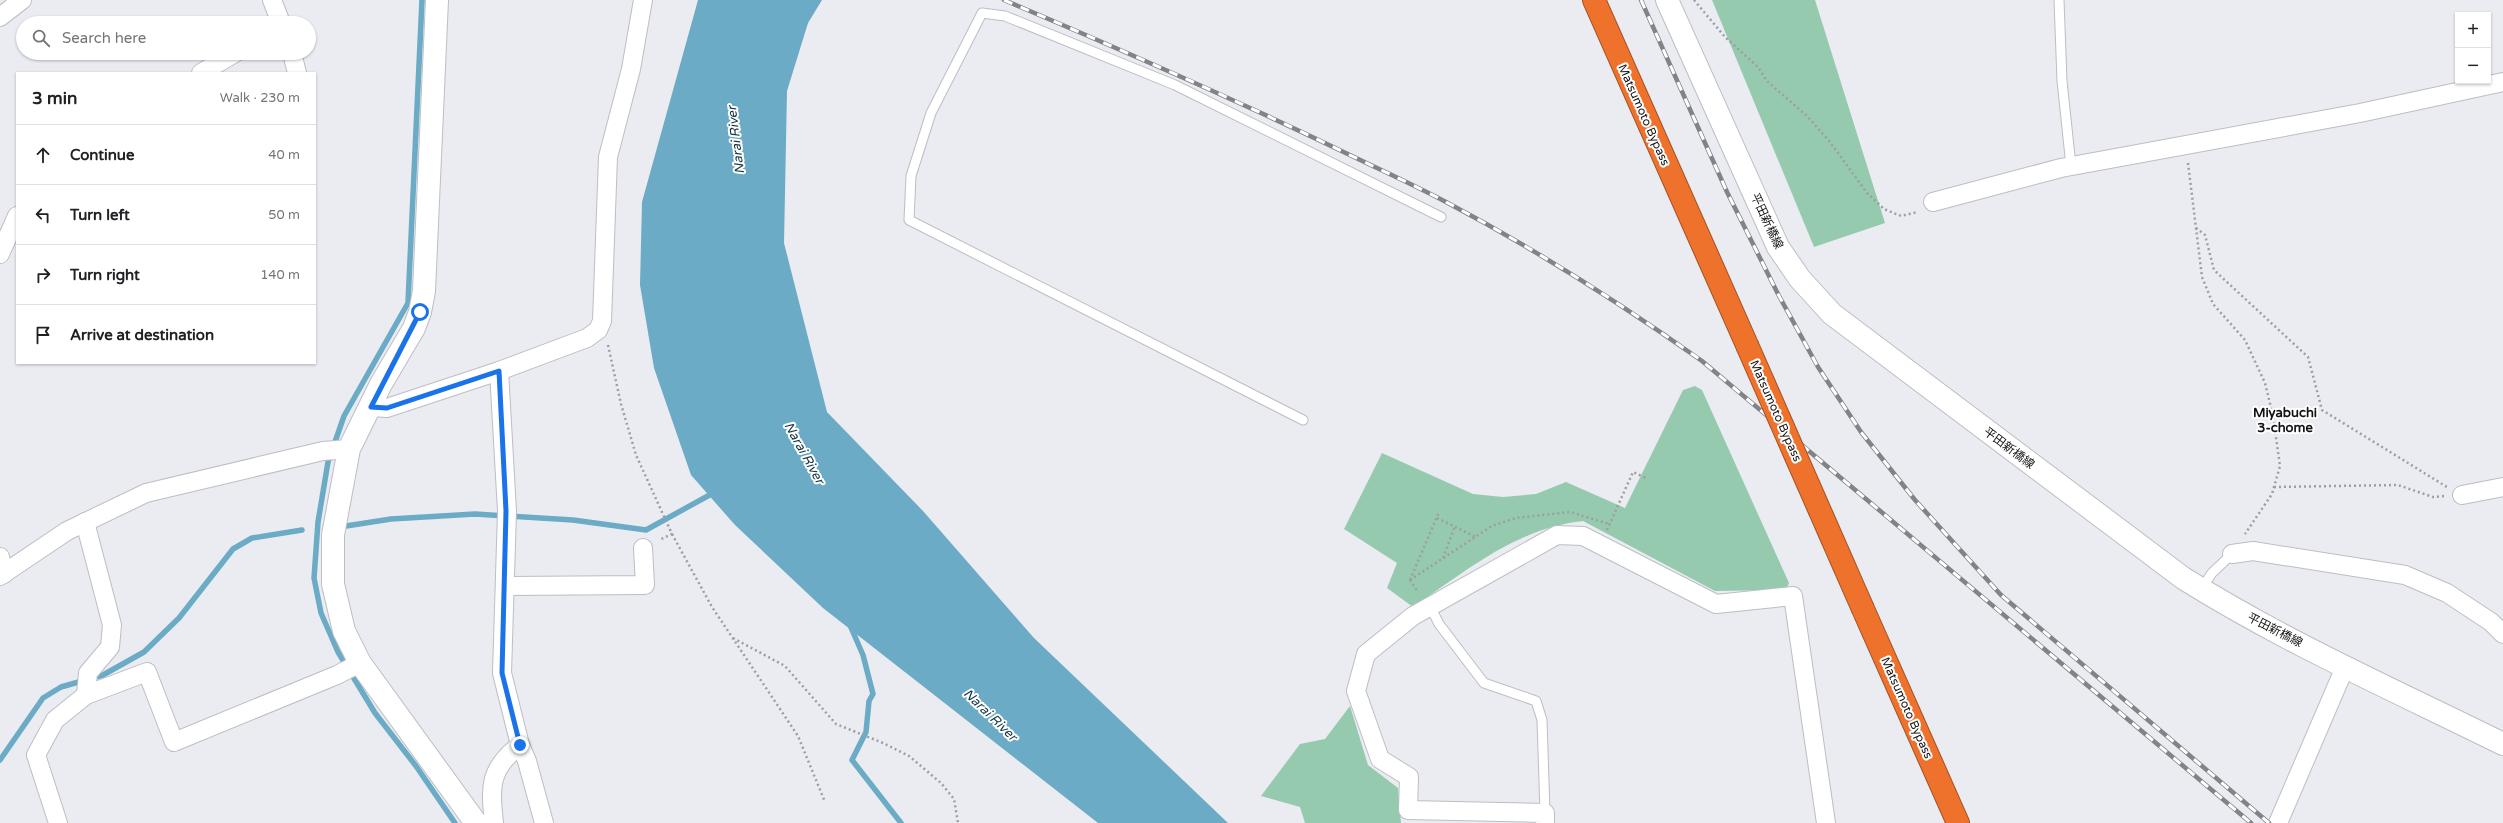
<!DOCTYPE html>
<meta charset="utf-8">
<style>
:root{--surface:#fff;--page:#f6f6f6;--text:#202124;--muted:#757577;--line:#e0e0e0}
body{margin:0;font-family:"Varela Round","Noto Sans JP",sans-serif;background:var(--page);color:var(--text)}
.controls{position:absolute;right:12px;top:12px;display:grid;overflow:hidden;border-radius:0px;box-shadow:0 1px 3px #0004}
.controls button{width:36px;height:36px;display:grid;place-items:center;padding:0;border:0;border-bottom:1px solid var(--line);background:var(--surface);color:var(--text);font:20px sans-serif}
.stop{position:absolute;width:12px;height:12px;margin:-9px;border:3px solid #1a73e8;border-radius:50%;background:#fff}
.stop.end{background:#1a73e8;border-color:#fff;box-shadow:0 1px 4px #0008}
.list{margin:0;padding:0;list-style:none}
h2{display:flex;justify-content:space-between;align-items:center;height:52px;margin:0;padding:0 16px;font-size:17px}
h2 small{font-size:13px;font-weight:400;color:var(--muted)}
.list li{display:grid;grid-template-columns:26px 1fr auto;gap:12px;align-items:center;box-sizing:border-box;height:60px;padding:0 16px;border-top:1px solid var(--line)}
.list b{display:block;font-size:15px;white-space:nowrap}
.list em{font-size:13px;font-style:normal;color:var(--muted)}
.icon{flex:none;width:22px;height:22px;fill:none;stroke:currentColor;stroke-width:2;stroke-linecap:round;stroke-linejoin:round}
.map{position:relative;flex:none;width:2503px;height:823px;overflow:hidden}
.search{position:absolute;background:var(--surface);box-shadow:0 1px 3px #0004;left:16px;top:16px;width:300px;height:44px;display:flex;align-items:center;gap:10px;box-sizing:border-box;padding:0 14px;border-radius:22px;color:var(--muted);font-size:15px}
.panel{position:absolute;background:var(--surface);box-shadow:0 1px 3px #0004;left:16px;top:72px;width:300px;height:292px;border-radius:0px}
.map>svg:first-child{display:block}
.green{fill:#96caae}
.water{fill:#6babc5}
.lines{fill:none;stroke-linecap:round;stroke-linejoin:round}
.stream{stroke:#6babc5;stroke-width:5.5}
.lane-casing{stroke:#bcbec4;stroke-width:11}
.street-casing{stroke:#bcbec4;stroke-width:20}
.secondary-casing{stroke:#bcbec4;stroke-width:24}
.highway-casing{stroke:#a15124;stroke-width:24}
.path{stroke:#9c9ea2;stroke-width:2.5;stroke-dasharray:2 3;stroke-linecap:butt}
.lane{stroke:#fff;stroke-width:9}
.street{stroke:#fff;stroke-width:18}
.secondary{stroke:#fff;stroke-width:22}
.highway{stroke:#ee722c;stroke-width:22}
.rail-casing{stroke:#828387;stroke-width:4.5}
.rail{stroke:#fff;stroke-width:3;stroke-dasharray:9;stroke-linecap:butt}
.highway-bridge-casing{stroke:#a15124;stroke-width:24;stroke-linecap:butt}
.highway-bridge{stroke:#ee722c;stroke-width:22}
.route{stroke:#1a73e8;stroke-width:5}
.labels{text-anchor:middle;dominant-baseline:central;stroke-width:4;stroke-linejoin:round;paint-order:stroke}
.street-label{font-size:12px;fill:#131315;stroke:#fff}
.water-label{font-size:13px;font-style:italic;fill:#173642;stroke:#fff}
.neighbourhood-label{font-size:13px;font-weight:bold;fill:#131315;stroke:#fff}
</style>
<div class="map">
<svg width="2503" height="823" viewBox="0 0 2503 823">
<rect width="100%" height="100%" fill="#eaecf2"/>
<!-- green -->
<g class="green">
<polygon points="1712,0 1815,0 1885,223 1814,247"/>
<path d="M1695,386L1702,390L1789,583L1786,590L1715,591L1583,521C1517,528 1466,571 1413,607L1387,588L1397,563L1344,529L1382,453L1473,494L1503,497L1536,494L1566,482L1625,508L1683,390Z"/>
<polygon points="1350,706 1368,765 1398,788 1401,823 1305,823 1300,807 1261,796 1300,744 1325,739"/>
</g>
<!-- water -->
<polygon class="water" points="698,0 822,0 808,23 787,91 784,243 827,412 923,511 1034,638 1228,823 1098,823 823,608 735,525 691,475 654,368 640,285 642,202"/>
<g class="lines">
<!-- stream -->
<g class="stream">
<polyline points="422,0 408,303 344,416 328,462 318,522 314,578 321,613 338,652 375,713 416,766 455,823"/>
<polyline points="346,526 391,519 475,514 573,520 646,530 715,492"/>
<polyline points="849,623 863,655 873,694 869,701 866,732 852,760 901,823"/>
<polyline points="0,760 43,698 61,687 103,675 144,652 179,618 233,549 252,538 302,530"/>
</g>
<defs>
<g id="lane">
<polyline points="2059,0 2062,81 2071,166"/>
<polyline points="1303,420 909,220 911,176 931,113 982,13 1005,16 1175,85 1441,217"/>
<polyline points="2201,589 2212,573 2232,554"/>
<polyline points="1430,606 1439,624 1484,683 1536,701 1542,720 1545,813"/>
</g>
<g id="street">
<polyline points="272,0 281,23"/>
<polyline points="0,17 22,0"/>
<polyline points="292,53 297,73"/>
<polyline points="201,73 235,53"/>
<polyline points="1933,202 2061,168 2360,113 2503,82"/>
<polyline points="0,254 17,216"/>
<polyline points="371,407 387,408 499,371 587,338 598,330 602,321 608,157 631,69 643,0"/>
<polyline points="2462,495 2503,487"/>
<polyline points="85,522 112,625 110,647 88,673 86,695"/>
<polyline points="2232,554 2253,551 2405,575 2447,593 2491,622 2503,634"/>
<polyline points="0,557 4,574"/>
<polyline points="0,576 67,531 146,493 323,451 349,449"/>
<polyline points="505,586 645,585 643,548"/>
<polyline points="520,745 527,761 544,823"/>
<polyline points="58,823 36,755 55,720 86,695 147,672 174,742 337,675 360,663"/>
<path d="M494,823C490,786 489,769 520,745L502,673L507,511L499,371"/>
<polyline points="1545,823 1545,813 1408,810 1409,777 1380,759 1356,691 1366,654 1413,616 1557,535 1583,536 1716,604 1793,596 1826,823"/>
<polyline points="2278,823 2345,667"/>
</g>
<g id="secondary">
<polyline points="437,0 424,291 420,312 414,328 381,384 349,449 333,535 333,584 344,631 360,663 476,823"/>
<path d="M1667,0L1778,247L1800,279L1832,314L2183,578C2285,642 2396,691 2503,744"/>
</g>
<g id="highway">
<polyline points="1594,0 1747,345"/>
<polyline points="1863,609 1958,823"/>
</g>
</defs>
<!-- lane casing -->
<use href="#lane" class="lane-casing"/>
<!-- street casing -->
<use href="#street" class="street-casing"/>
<!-- secondary casing -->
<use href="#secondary" class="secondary-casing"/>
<!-- highway casing -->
<use href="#highway" class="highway-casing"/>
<!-- path -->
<g class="path">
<polyline points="1694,0 1725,37 1758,67 1767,81 1807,116 1830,142 1867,193 1884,209 1901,216 1918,212"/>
<polyline points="2188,163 2202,277 2213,304 2245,340 2265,383 2273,416 2280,466 2272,494 2245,534"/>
<polyline points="2196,228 2205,235 2214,270 2308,357 2322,410 2447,487"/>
<polyline points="608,345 621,404 636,455 672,534 659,540"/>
<polyline points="2274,487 2398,485 2433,497 2444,496"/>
<polyline points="1437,518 1476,537"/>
<polyline points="1607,530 1633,472 1646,478"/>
<polyline points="672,534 712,607 798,736 825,802"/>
<polyline points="1443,558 1455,526"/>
<polyline points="1410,580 1492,526 1516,518 1570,512 1609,524"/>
<polyline points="1410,580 1439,512"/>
<polyline points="1410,580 1418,592"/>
<polyline points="733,638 785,666 836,724 883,743 909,756 941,783 954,799 958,823"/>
</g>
<!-- lane -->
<use href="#lane" class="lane"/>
<!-- street -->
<use href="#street" class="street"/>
<!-- secondary -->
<use href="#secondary" class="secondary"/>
<!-- highway -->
<use href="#highway" class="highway"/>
<defs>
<g id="rail">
<path d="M1004,0C1122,50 1239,101 1354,157C1385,172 1416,186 1446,202C1535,249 1620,303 1702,361L2251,823"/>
<polyline points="1641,0 1727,192 1778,294 1818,367 1861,432 1915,500 2001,595 2269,823"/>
</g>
</defs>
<!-- rail casing -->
<use href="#rail" class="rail-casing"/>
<!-- rail -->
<use href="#rail" class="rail"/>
<defs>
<polyline id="highway-bridge" points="1747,345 1863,609"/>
</defs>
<!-- highway-bridge casing -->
<use href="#highway-bridge" class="highway-bridge-casing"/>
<!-- highway-bridge -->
<use href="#highway-bridge" class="highway-bridge"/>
</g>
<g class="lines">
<!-- route -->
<polyline class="route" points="420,312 371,407 387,408 499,371 506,511 502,673 520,745"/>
</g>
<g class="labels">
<!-- street labels -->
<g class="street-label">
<text transform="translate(1644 115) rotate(66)">Matsumoto Bypass</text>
<text transform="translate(1767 221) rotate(65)">平田新橋線</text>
<text transform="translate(1776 411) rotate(66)">Matsumoto Bypass</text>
<text transform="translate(2009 448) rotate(37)">平田新橋線</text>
<text transform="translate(2275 630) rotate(27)">平田新橋線</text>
<text transform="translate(1907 708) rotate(66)">Matsumoto Bypass</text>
</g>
<!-- water labels -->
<g class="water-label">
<text transform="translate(736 140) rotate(-97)">Narai River</text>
<text transform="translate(804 453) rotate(61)">Narai River</text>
<text transform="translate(990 715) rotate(44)">Narai River</text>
</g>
<!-- neighbourhood labels -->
<g class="neighbourhood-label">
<text x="2285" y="413">Miyabuchi<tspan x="2285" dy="15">3-chome</tspan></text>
</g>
</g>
</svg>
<div class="controls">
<button>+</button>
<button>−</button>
</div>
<div class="stop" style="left:420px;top:312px"></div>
<div class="stop end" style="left:520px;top:745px"></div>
<div class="search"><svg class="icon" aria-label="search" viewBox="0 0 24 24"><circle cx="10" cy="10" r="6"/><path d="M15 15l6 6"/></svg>Search here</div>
<section class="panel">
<h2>3 min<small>Walk · 230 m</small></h2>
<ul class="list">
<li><svg class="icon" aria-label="ahead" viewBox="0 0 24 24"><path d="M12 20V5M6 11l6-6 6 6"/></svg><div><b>Continue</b></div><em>40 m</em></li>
<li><svg class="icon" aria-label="left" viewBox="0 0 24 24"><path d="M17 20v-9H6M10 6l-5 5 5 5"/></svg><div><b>Turn left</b></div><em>50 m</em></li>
<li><svg class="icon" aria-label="right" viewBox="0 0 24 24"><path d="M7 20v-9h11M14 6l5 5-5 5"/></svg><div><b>Turn right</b></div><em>140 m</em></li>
<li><svg class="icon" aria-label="arrive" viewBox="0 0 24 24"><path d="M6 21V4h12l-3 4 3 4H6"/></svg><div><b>Arrive at destination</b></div></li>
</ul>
</section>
</div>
